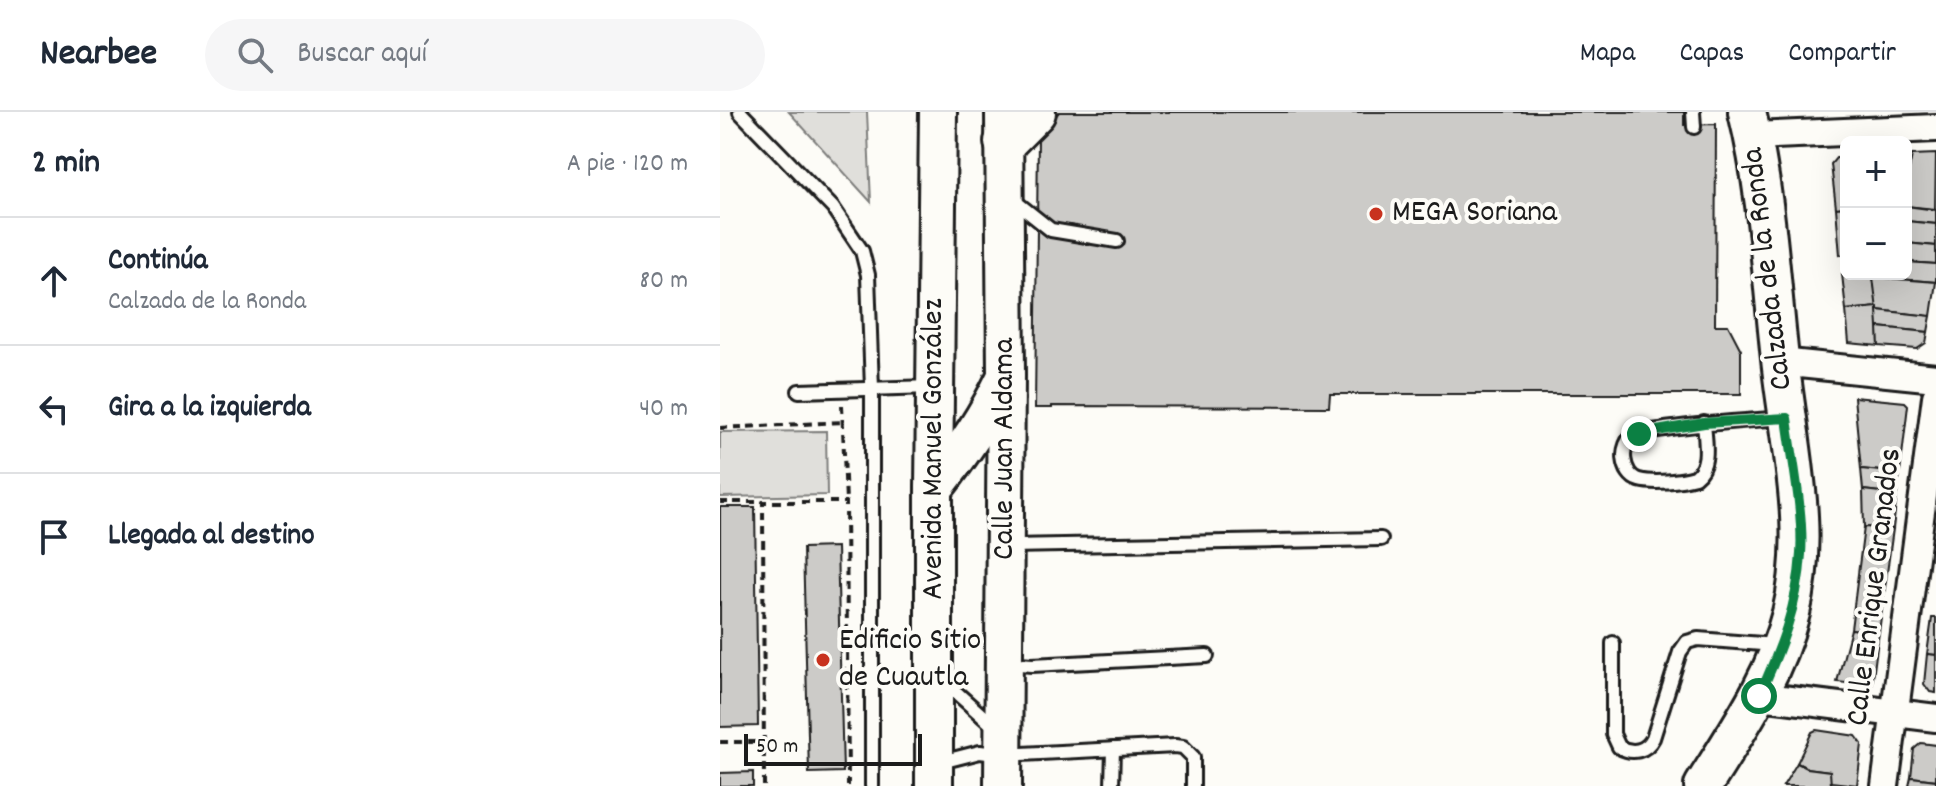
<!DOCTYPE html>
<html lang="es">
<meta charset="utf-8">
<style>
:root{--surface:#fff;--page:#f6f6f7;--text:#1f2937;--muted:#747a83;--line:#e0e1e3}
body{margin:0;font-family:Dekko,sans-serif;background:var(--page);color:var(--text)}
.controls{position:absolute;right:24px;top:24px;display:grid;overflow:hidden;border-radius:12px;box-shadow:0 8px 32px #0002}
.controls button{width:72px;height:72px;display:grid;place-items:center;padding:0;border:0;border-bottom:2px solid var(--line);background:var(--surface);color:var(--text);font:40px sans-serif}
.scale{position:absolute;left:24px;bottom:20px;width:178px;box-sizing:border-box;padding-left:8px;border:4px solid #1c1c1c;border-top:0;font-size:22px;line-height:28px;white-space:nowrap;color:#1c1c1c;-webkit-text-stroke:6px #fdfcf7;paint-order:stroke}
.stop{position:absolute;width:24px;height:24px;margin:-18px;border:6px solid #0b8043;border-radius:50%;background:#fff}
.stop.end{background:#0b8043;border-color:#fff;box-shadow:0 2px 8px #0008}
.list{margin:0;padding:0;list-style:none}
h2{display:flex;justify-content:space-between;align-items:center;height:104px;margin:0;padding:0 32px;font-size:34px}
h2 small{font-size:26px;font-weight:400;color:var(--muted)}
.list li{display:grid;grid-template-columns:52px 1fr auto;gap:24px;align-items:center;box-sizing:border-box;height:128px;padding:0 32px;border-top:2px solid var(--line)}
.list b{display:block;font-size:30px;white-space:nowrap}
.list p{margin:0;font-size:26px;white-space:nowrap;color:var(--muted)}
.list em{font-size:26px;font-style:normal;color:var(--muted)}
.icon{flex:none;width:44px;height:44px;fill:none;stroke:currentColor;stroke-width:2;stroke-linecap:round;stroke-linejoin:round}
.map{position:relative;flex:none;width:1216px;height:674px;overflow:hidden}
header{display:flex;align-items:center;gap:48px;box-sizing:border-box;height:112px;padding:0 40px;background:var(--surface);border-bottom:2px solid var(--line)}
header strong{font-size:38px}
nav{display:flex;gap:44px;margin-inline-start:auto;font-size:28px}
.search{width:560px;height:72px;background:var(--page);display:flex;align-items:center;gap:20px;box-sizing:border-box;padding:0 28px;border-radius:44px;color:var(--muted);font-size:30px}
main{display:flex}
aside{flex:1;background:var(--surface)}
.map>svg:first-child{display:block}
.green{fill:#e0dfdb;stroke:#7e7e7c;stroke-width:2}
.building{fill:#cccbc8;stroke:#1c1c1c;stroke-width:2}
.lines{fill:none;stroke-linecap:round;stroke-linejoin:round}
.lane-casing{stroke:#1c1c1c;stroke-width:18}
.street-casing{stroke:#1c1c1c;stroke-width:32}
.secondary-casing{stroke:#1c1c1c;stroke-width:42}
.primary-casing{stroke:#1c1c1c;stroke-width:46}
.path{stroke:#1c1c1c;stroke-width:4;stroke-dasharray:8 6;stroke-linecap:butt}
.lane{stroke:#fdfcf7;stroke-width:12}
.street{stroke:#fdfcf7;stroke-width:26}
.secondary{stroke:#fdfcf7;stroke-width:36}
.primary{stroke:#fdfcf7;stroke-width:40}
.route{stroke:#0b8043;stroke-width:10}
.poi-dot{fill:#c8321e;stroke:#fdfcf7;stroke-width:3}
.labels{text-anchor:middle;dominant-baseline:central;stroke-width:8;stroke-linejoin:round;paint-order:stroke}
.poi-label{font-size:32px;fill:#1c1c1c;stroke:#fdfcf7;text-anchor:start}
.street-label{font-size:32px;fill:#1c1c1c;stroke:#fdfcf7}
</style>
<header>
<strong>Nearbee</strong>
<div class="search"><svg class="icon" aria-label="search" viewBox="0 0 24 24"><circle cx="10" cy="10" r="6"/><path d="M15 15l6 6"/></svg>Buscar aquí</div>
<nav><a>Mapa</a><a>Capas</a><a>Compartir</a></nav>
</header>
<main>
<aside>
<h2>2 min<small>A pie · 120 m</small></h2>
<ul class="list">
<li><svg class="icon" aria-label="ahead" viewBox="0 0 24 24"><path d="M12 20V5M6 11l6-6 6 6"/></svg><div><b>Continúa</b><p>Calzada de la Ronda</p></div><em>80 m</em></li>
<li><svg class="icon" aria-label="left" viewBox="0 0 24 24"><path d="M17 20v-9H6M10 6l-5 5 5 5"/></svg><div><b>Gira a la izquierda</b></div><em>40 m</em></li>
<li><svg class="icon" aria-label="arrive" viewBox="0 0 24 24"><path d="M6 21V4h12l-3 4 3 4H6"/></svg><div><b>Llegada al destino</b></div></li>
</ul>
</aside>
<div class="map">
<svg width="1216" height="674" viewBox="0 0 1216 674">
<rect width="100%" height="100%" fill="#fdfcf7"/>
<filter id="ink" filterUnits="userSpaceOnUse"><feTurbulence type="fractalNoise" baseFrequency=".0125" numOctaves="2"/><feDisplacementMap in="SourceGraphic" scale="16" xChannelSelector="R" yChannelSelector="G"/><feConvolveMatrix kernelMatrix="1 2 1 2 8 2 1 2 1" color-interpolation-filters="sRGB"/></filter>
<g filter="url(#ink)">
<!-- green -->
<g class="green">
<polygon points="69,0 147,0 151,90"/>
<polygon points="106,319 107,383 0,385 0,320"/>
</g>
<!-- building -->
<g class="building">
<polygon points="339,0 964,0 964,13 996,12 995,213 1008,213 1021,238 1021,282 610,282 609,295 332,294 332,296 315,296 318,25"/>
<polygon points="1216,42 1215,97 1186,94 1186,73 1192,43"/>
<polygon points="1116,46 1126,46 1126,95 1116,96 1111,52"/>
<polygon points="1186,94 1216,98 1216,112 1186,109"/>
<polygon points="1126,95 1126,142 1120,143 1116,96"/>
<polygon points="1186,109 1216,112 1216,134 1186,131"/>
<polygon points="1186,131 1216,134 1216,152 1186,150"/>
<polygon points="1186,150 1216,152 1216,170 1153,165 1152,162 1186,162"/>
<polygon points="1122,162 1153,165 1158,195 1126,198"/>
<polygon points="1153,165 1216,170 1211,204 1157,198"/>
<polygon points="1158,195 1159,234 1129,231 1126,198"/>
<polygon points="1157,198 1211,204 1208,220 1158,215"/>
<polygon points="1158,215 1208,220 1206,231 1197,237 1159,234"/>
<polygon points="1134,285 1185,290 1188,293 1180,361 1141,357"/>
<polygon points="1141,357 1180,361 1177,382 1143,378"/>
<polygon points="1143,378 1177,382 1173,417 1144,415"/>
<polygon points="0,395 35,395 38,614 0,615"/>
<polygon points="1144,415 1173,417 1159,520 1131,517"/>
<polygon points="117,435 123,660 89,661 83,436"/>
<polygon points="1212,506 1216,506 1216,543 1207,542"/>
<polygon points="1131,517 1159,520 1152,574 1117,570"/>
<polygon points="1207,542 1216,543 1216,581 1210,580 1204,572"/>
<polygon points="1096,618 1136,624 1142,632 1137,673 1111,670 1109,669 1110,659 1087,656 1077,651 1092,620"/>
<polygon points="1201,631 1216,633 1216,668 1191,665 1194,637"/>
<polygon points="1077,651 1087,656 1110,659 1111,674 1063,674"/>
<polygon points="33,660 33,674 0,674 0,661"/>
<polygon points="1191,665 1216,668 1216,674 1189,674"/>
</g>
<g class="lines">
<defs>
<g id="lane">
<polyline points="20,0 113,96 142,139 148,163 152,277 152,674"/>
<polyline points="973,0 974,15"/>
<polyline points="292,87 331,118 397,129"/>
<polyline points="79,279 212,275"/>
<path d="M984,311C985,329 991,353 975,365C961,369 934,372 919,368C902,364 898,331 915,323C923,319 936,319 945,317C985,311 1024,309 1064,306"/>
<polyline points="289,434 661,427"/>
<path d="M893,531V622L899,635C912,642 926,640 933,626L960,540L967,530L978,527L1055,533"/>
<polyline points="286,551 312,553 487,544"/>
<polyline points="220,566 278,618"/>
<polyline points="217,651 260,640 283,643 455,634 463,635 473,645 473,674"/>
<polyline points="392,674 393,637"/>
</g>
<g id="street">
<polyline points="1033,24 1216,16"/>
<polyline points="1060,250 1216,266"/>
<polyline points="1039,584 1216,606"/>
<polyline points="1165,674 1216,285"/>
</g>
<g id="secondary">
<path d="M214,377C241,342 265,308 284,268"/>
<polyline points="214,674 214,377 218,0"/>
<polyline points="283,674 286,263 284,0"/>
<path d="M983,674C1017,619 1055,565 1071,501C1092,418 1069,331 1060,247C1051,165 1047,80 1027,0"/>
</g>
<polyline id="primary" points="285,30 315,0"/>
</defs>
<!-- lane casing -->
<use href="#lane" class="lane-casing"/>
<!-- street casing -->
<use href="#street" class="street-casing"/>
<!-- secondary casing -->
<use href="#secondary" class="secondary-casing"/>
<!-- primary casing -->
<use href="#primary" class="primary-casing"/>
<!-- path -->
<g class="path">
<polyline points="122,293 126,390"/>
<polyline points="0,316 124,310"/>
<polyline points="0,390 43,390"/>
<polyline points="0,630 44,630"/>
<polyline points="44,674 43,390 126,390 128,674"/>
</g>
<!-- lane -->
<use href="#lane" class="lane"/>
<!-- street -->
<use href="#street" class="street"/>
<!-- secondary -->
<use href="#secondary" class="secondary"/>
<!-- primary -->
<use href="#primary" class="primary"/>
</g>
</g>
<g class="lines" filter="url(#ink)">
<!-- route -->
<path class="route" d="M919,322L984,311L1067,306C1072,346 1084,403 1081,442C1078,493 1060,539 1039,584"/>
</g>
<!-- markers -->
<g class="poi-dot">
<circle cx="656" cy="102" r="8"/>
<circle cx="103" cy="548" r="8"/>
</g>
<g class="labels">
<!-- poi labels -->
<g class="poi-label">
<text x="672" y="102">MEGA Soriana</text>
<text x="119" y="530">Edificio Sitio<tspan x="119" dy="37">de Cuautla</tspan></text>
</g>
<!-- street labels -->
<g class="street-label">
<text transform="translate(1049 157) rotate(-97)">Calzada de la Ronda</text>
<text transform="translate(215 337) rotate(-90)">Avenida Manuel González</text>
<text transform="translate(286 337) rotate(-90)">Calle Juan Aldama</text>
<text transform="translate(1156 475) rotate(-83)">Calle Enrique Granados</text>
</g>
</g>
</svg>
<div class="controls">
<button>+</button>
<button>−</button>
</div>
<div class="scale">50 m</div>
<div class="stop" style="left:1039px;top:584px"></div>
<div class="stop end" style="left:919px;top:322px"></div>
</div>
</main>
